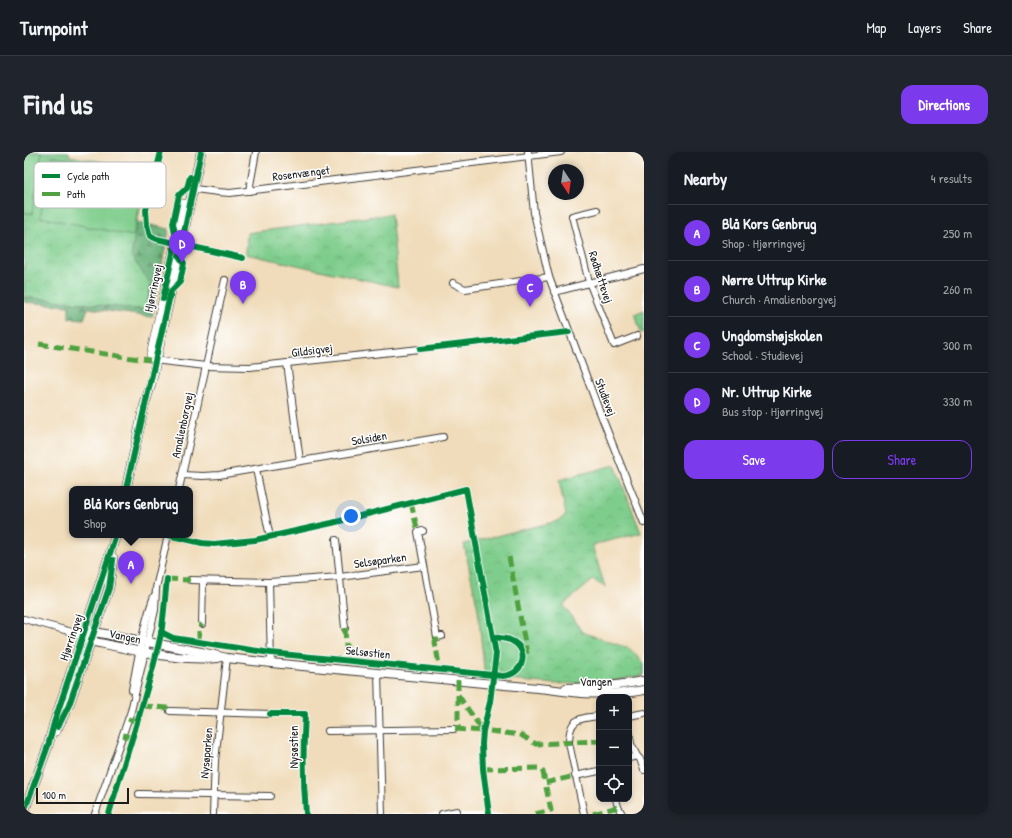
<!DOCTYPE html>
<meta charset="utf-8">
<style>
:root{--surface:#171b24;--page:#20242c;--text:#f1f3f6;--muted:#9ea1a6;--line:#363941;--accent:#7c3aed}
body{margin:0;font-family:"Patrick Hand",sans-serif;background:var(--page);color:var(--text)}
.controls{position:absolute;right:12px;bottom:12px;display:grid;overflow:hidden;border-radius:8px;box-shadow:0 2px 6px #0003}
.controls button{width:36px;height:36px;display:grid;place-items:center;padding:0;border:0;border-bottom:1px solid var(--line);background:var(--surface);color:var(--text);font:20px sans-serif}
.compass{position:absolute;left:524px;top:12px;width:36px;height:36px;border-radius:50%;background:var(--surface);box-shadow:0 2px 6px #0003;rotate:167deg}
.scale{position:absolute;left:12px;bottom:10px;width:93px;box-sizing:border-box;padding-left:4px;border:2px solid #1c1c1c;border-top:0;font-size:11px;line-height:14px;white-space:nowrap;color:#1c1c1c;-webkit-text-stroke:3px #fff;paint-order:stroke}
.you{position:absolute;left:327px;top:364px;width:14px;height:14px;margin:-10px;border:3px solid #fff;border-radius:50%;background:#1a73e8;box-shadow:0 0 0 6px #1a73e833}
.badge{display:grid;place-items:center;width:26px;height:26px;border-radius:50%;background:var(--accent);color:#fff;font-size:13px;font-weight:700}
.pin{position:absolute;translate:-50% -33px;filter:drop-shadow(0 1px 2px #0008)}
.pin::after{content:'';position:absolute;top:21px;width:14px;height:12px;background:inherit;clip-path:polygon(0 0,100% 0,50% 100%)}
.popup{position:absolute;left:45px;top:334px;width:124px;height:52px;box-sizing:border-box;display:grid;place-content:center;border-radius:8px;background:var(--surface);filter:drop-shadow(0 1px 3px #0005);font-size:13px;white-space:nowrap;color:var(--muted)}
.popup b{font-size:15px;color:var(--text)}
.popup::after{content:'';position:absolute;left:50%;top:100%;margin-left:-8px;border:8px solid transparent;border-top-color:var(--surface)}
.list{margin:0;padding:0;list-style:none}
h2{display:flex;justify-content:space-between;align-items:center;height:52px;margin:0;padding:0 16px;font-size:17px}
h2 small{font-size:13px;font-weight:400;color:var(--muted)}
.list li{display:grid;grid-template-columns:26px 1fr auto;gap:12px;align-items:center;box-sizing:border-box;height:56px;padding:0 16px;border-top:1px solid var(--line)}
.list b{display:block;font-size:15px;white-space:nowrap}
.list p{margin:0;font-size:13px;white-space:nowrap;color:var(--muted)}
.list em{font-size:13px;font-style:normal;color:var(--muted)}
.actions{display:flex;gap:8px;padding:12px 16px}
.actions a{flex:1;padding:9px 0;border:1px solid var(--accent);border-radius:12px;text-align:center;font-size:14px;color:var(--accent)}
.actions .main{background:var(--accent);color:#fff}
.icon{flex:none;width:22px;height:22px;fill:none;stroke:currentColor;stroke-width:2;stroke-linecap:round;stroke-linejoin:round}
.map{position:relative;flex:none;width:620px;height:662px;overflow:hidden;border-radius:12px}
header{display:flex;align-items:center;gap:24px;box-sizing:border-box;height:56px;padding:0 20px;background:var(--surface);border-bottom:1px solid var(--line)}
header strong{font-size:19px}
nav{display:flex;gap:22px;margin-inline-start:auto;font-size:14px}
.intro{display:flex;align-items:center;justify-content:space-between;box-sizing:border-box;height:96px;padding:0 24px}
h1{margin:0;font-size:28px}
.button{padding:10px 18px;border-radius:12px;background:var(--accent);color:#fff;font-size:14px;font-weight:700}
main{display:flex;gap:24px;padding:0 24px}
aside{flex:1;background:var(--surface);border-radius:12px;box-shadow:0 2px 6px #0003}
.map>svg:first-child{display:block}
.forest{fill:url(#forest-firs);stroke:#42664a}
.park{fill:url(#park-crowns);stroke:#4e7454}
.garden{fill:#7fcd8c;stroke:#4e7454}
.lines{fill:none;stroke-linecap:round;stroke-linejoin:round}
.minor-casing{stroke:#3c3934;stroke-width:8}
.tertiary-casing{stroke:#3c3934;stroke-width:10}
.secondary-casing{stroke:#3c3934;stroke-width:10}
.minor{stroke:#fff;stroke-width:6}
.tertiary{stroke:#fff;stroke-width:8}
.secondary{stroke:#fff;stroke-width:9}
.quiet{stroke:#4fa141;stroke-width:5;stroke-dasharray:10 5;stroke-linecap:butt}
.cycleway-casing{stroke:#fff;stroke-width:8}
.cycleway{stroke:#00873e;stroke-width:6}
.labels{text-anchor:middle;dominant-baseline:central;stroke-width:3;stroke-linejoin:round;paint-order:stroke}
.street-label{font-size:12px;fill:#1c1c1c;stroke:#fff}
.key{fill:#fff;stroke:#bbb;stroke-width:1}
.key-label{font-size:11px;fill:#1c1c1c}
</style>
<header>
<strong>Turnpoint</strong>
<nav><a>Map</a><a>Layers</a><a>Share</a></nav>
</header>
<div class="intro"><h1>Find us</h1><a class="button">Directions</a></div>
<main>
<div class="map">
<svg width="620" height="662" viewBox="0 0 620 662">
<defs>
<pattern id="forest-firs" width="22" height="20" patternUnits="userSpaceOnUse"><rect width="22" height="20" fill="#67b078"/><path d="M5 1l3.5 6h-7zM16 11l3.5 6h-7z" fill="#548e62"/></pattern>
<pattern id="park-crowns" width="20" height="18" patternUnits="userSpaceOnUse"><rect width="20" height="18" fill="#7fcd8c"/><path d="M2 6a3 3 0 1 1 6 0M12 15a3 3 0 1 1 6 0" fill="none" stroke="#6daf78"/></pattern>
</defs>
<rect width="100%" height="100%" fill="#fff"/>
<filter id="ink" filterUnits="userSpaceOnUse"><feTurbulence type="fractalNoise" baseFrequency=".025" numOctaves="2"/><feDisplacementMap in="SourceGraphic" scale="8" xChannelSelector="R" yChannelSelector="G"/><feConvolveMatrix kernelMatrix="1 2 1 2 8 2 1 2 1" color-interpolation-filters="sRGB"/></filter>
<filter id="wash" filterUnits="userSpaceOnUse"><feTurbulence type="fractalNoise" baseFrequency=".012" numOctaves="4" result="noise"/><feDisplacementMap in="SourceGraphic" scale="16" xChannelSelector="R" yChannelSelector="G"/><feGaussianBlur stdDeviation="0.9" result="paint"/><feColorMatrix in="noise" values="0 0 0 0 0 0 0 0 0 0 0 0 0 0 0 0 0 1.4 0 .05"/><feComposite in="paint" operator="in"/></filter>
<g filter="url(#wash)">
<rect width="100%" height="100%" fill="#f0dcba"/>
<!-- forest -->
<polygon class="forest" points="113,70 145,77 128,165 64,156 60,167 45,166 45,154 0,150 0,145 122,158 127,132 107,104"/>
<!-- park -->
<g class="park">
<polygon points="0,0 45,0 45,4 123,18 107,104 127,132 122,158 0,145"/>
<polygon points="367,62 374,135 222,102 223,81"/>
<polygon points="620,158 620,180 617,181 611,162"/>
<polygon points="591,313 617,381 568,393 581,435 569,428 539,453 558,480 606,497 620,512 620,523 584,530 531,532 461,526 454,457 440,392 534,369 542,363 535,328"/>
</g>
<!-- garden -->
<g class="garden">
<polygon points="0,0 18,0 8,62 0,60"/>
<polygon points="28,4 121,22 109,84 16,65"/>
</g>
</g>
<g filter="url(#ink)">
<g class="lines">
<defs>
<g id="minor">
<polyline points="504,0 510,61 525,125 573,253 620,371"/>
<polyline points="163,36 194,40 206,41 537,0"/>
<polyline points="225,39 232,0"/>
<polyline points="573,58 548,64 565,130 590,193 613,184"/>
<polyline points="429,131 441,137 525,125"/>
<polyline points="530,140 620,117"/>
<polyline points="129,208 182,214 226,215 396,197"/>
<polyline points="263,211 276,309"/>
<polyline points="232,317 245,380"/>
<polyline points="158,323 179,324 195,323 419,285"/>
<polyline points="155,337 201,128"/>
<polyline points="399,379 394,380 413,485 418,484"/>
<polyline points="312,388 321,476"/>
<polyline points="166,428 245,430 316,425 400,414"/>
<polyline points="245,430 247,511"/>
<polyline points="0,467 48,480 58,485"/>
<polyline points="178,472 179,429"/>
<polyline points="354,521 358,662"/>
<path d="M108,538C114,506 119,474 130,444"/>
<polyline points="146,559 246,562"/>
<polyline points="605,564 620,561"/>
<polyline points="605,578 607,592 613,604"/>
<polyline points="304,579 430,577"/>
<polyline points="605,606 613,604 616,607 620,618"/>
<polyline points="551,624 575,619"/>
<polyline points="115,642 246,644"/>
<polyline points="592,647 594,655 598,662"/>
<polyline points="71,662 107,559 131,458 132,436 144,383"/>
<polyline points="189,662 191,609 203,506"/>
<polyline points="418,662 433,659"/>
<path d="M560,662L545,591C545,567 554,566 575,564"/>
</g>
<g id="tertiary">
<path d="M65,479L177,500L203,506L247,511L524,537C557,542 586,544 620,538"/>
<path d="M62,486L67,489C108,498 151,509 194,506"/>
<polyline points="542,536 579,535 620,529"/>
</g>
<g id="secondary">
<polyline points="127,204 160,52"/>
<polyline points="102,337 120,255 127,232 177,0"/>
<polyline points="32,579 45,553 85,436 89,406"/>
<polyline points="0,660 24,594 30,571 92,383"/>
</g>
</defs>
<!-- minor casing -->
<use href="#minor" class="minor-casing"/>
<!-- tertiary casing -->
<use href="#tertiary" class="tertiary-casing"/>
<!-- secondary casing -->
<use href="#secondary" class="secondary-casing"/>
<!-- minor -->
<use href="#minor" class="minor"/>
<!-- tertiary -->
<use href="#tertiary" class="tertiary"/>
<!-- secondary -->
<use href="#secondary" class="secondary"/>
<!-- quiet -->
<g class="quiet">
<polyline points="15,192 115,207 126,208"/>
<polyline points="387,351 394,380"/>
<polyline points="485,405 503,502"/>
<polyline points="143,427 166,428"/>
<polyline points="321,476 323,509"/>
<polyline points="413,485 411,490 416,518"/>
<polyline points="175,489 175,475 178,472"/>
<polyline points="434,528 434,577"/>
<polyline points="434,543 459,579"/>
<polyline points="119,554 143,556 146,559"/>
<polyline points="104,567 114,570"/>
<polyline points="431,577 459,579"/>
<polyline points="466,579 497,583 512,592 575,589"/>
<polyline points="99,583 109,586"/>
<polyline points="605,592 607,592"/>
<polyline points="459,617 516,616 519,620 521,631"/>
<polyline points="511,662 527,658 521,631 551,624"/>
<polyline points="569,662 594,655"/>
</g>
<defs>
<g id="cycleway">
<polyline points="137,0 122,58 123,73 126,84 133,87 219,106"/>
<polyline points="139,147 152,87 149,71 155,43 163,36 166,25"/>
<polyline points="396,197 545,180"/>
<polyline points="102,337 147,139 156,130 160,111 155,104 177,0"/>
<polyline points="144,383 178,391 190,392 231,388 308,371 442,337 472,502 466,550 459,579 458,592 459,617 465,662"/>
<path d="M137,480L149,486L247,501L479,524C500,523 506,498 488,489C483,486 475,486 469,485"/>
<path d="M246,562H281C279,595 279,629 282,662"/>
<polyline points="34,575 45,553 85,436 89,408"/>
<polyline points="0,660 24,594 30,571 92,383"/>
<path d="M85,662C102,602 124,543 137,482C140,464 141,445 143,427"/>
</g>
</defs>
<!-- cycleway casing -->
<use href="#cycleway" class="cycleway-casing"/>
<!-- cycleway -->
<use href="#cycleway" class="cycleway"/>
</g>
</g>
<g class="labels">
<!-- street labels -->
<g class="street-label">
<text transform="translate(277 21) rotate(-7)">Rosenvænget</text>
<text transform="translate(577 125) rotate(72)">Rødhættevej</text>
<text transform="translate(129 136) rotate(-78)">Hjørringvej</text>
<text transform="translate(288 198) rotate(-7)">Gildsigvej</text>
<text transform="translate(582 245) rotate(69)">Studievej</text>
<text transform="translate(158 273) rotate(-78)">Amalienborgvej</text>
<text transform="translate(345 286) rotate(-10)">Solsiden</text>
<text transform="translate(356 408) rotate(-8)">Selsøparken</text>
<text transform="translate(101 484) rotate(12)">Vangen</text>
<text transform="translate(47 485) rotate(-71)">Hjørringvej</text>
<text transform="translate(344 500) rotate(6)">Selsøstien</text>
<text x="572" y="529">Vangen</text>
<text transform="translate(269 595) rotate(-90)">Nysøstien</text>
<text transform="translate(182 601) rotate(-85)">Nysøparken</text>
</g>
</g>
<!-- legend -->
<rect x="10" y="10" width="132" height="46" rx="6" class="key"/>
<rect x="18" y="22" width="18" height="4" fill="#00873e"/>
<rect x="18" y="40" width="18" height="4" fill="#4fa141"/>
<g class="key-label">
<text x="43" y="28">Cycle path</text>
<text x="43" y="46">Path</text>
</g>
</svg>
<div class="controls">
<button>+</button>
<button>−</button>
<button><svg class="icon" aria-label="locate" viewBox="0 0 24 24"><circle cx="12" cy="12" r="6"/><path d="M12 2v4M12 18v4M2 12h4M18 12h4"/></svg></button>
</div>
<svg class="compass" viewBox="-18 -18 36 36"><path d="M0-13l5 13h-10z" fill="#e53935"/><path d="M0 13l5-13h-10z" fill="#9ea1a6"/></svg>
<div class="scale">100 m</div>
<div class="you"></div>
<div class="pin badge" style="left:107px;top:432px">A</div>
<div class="popup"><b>Blå Kors Genbrug</b>Shop</div>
<div class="pin badge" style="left:219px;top:152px">B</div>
<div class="pin badge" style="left:506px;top:155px">C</div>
<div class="pin badge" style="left:158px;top:111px">D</div>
</div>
<aside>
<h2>Nearby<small>4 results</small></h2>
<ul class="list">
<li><span class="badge">A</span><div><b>Blå Kors Genbrug</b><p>Shop · Hjørringvej</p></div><em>250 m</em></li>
<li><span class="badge">B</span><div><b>Nørre Uttrup Kirke</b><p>Church · Amalienborgvej</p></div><em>260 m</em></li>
<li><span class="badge">C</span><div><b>Ungdomshøjskolen</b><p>School · Studievej</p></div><em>300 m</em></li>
<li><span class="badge">D</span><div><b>Nr. Uttrup Kirke</b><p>Bus stop · Hjørringvej</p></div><em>330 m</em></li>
</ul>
<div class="actions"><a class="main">Save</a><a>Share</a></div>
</aside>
</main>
